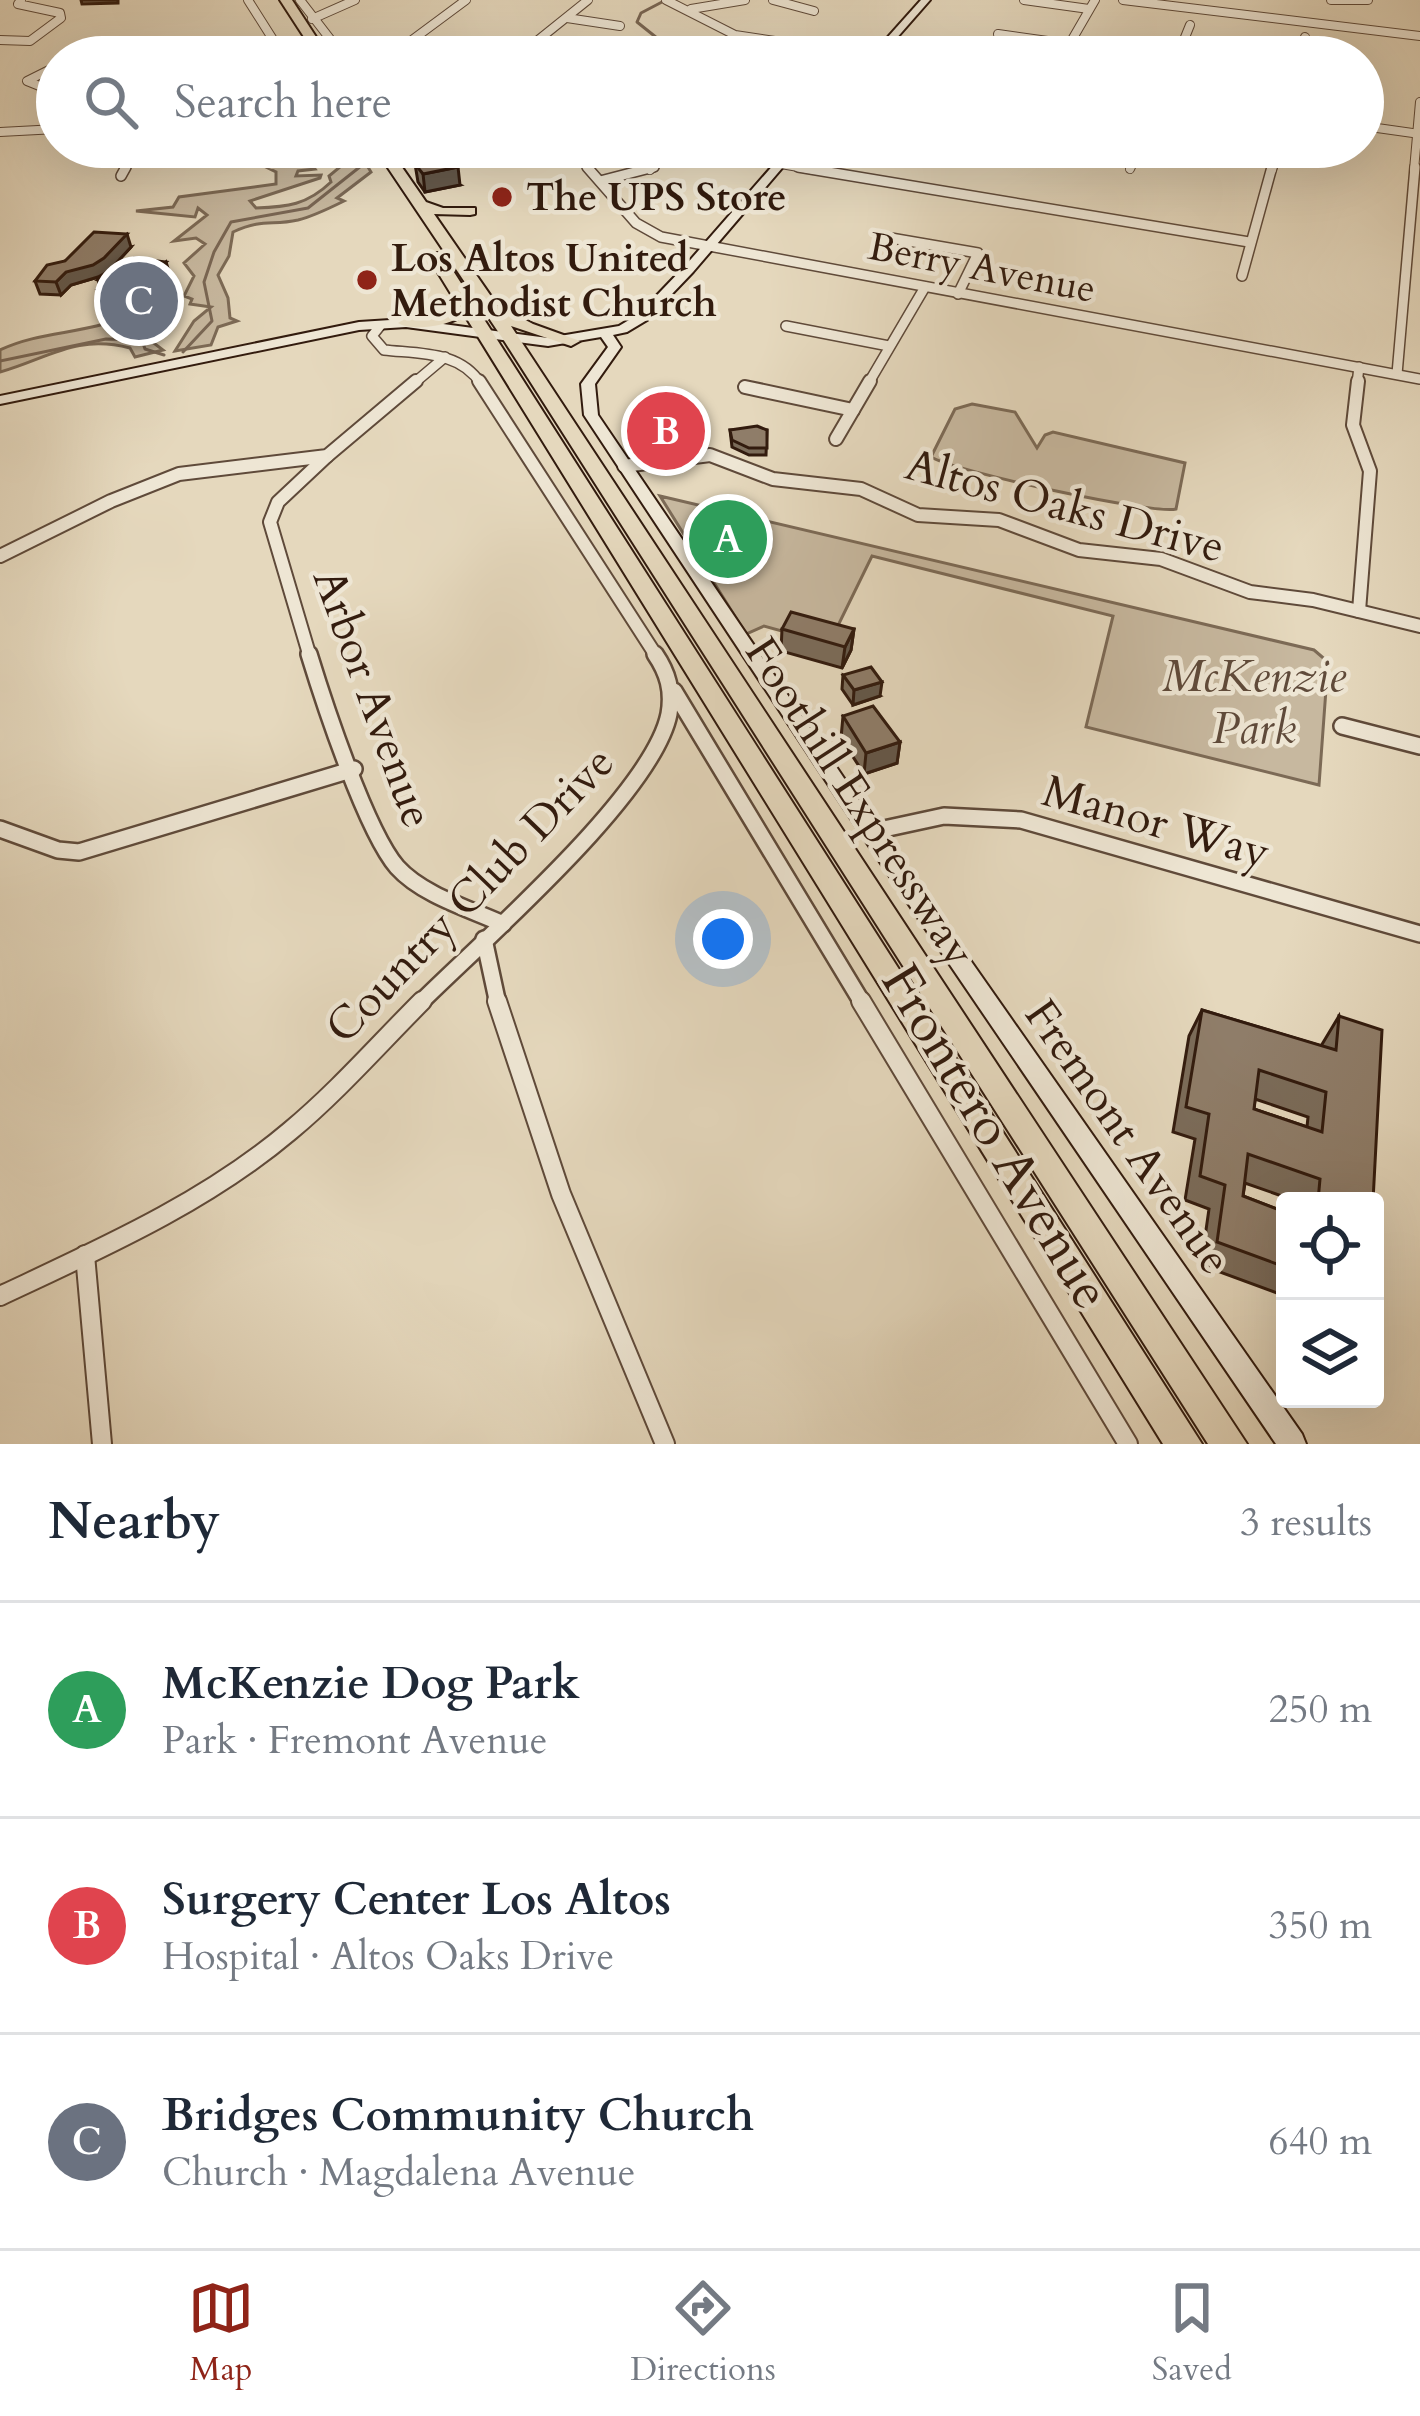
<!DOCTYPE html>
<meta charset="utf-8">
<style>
:root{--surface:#fff;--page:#f2f2f3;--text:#1f2937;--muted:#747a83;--line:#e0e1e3;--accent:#8f2418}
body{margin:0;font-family:Cardo,serif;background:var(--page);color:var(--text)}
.controls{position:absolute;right:36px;bottom:36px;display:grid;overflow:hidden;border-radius:12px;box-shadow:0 12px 48px #0002}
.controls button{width:108px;height:108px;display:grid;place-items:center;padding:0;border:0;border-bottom:3px solid var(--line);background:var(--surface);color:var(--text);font:60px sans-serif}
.you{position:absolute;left:723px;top:939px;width:42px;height:42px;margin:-30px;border:9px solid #fff;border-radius:50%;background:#1a73e8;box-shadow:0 0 0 18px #1a73e833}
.badge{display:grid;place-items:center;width:78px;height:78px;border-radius:50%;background:var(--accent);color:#fff;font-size:39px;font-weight:700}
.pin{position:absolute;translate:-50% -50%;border:6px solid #fff;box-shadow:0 3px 12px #0006}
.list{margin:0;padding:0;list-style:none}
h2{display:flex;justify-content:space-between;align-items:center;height:156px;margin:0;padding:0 48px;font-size:51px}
h2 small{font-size:39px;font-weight:400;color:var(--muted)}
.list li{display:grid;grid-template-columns:78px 1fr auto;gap:36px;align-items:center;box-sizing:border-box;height:216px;padding:0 48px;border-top:3px solid var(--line)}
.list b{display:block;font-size:45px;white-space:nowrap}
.list p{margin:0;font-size:39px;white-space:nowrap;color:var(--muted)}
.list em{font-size:39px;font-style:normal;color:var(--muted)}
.icon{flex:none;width:66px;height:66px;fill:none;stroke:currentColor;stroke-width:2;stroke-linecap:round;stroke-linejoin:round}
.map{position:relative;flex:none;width:1420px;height:1444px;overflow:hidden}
.search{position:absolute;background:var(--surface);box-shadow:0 12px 48px #0002;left:36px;right:36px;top:36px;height:132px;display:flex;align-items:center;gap:30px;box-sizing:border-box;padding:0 42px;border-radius:66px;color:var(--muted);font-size:45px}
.sheet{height:804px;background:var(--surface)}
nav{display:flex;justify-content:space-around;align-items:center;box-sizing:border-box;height:168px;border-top:3px solid var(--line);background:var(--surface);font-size:33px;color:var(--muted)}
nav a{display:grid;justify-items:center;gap:6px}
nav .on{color:var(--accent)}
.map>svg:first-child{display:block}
.green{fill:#c7b89f;stroke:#7c6a56;stroke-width:3}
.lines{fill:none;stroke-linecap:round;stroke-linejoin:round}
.stream{stroke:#796654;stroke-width:3}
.street-far4-casing{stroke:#5f4a3a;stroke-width:10}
.street-far3-casing{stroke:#5f4a3a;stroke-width:12}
.street-far2-casing{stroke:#5f4a3a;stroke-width:16}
.street-far1-casing{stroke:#5f4a3a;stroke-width:20}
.street-casing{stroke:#5f4a3a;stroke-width:22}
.secondary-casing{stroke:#321b0e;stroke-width:4}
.highway-casing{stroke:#321b0e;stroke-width:4}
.street-far4{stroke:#eee6d4;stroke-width:8}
.street-far3{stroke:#eee6d4;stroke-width:9}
.street-far2{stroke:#eee6d4;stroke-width:12}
.street-far1{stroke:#eee6d4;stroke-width:15}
.street{stroke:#eee6d4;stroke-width:18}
.secondary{fill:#eee6d4;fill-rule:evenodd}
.highway{fill:#e5d8bd;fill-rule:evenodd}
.wall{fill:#7b6c5a;stroke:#321b0e;stroke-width:3;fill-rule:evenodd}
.shaded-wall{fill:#64584a;stroke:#321b0e;stroke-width:3}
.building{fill:#8f7d69;stroke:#321b0e;stroke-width:3;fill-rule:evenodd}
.poi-dot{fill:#8f2418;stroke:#eee6d4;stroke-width:4.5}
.labels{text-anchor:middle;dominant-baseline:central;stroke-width:9;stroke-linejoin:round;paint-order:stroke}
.far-poi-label{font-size:39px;font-weight:bold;fill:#321b0e;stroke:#eee6d4;text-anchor:start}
.far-street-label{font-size:39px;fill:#321b0e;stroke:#eee6d4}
.street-label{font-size:45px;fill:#321b0e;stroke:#eee6d4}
.park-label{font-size:45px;font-style:italic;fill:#5f4a3a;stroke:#eee6d4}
.near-street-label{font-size:54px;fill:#321b0e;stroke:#eee6d4}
</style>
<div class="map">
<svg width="1420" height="1444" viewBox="0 0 1420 1444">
<rect width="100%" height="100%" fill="#e5d8bd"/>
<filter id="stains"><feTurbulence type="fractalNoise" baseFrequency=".00167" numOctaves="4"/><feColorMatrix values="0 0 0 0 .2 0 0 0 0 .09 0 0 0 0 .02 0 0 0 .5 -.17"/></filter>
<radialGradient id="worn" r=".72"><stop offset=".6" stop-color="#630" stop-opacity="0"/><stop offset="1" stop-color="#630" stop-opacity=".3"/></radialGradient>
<!-- green -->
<g class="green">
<path d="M342,152L350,155L359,152L371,172L337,198L344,201C330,208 314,216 298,220C271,226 264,218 233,232L229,256L218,275L228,298L230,318L237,321L218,327L211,345L175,351L194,321L211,307L190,304L192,299L184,296L194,276L184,263L205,244L196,238L174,241L207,215L198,208L195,217L136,211L173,207L179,197L276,184V172L268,168L285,160H308L315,169L298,171L296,176L321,175L320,178L250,201L256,208C287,207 307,205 331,182L329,176L340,167L325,153Z"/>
<path d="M104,324L119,332L142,324L153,327L142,334L163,350L135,357L130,348C76,334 49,358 0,372V350C34,334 68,334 104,324Z"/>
<path d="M972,404L1015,412L1037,448L1045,435L1053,432L1185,463L1176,509C1155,515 953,471 931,457L955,409Z"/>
<polygon points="660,496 1314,650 1328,662 1319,785 1086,727 1113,616 872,556 829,644 764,626 746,634"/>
</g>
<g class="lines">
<!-- stream -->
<g class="stream">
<polyline points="645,57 662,42 637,22 641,13 662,2"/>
<polyline points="409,148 415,147"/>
<polyline points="183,352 212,321 204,282 214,252 231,222 308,208 361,166"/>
<polyline points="0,361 106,339 142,340 145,349 164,355"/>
</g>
<defs>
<g id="street-far4">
<polyline points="248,0 284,57"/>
<polyline points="300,0 344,57"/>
<polyline points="666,0 735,35 882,57"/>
<polyline points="773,0 814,11"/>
<polyline points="1024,0 1089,9"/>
<polyline points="1123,0 1420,36"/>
<polyline points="1331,0 1368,0"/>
<polyline points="691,9 745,0"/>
<polyline points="567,18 620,26"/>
<polyline points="312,19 355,0"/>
<polyline points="998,34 1069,44"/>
<polyline points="0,40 30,41 61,18 60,13 18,4 21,0"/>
<polyline points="349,57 404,46 466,0"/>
<polyline points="517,57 588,0"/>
<polyline points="738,57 748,38"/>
<polyline points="1062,57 1095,0"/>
<polyline points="1177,57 1190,25"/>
<polyline points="1299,57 1305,37"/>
<polyline points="57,66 27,81 57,93"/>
<polyline points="1363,126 1420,134"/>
<polyline points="0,132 57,129"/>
<polyline points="340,147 343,163"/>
<polyline points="401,147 414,160 444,157"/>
<polyline points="570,147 590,170"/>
<polyline points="971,147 1004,147"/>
<polyline points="781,164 816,170"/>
<polyline points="1130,169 1140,147"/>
<polyline points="124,170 136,147"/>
<polyline points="650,170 675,147"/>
<polyline points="1272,170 1278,147"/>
<polyline points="1414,170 1420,102"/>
</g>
<g id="street-far3">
<polyline points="587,167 636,223 661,237 1420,379"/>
<polyline points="798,167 1249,242"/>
<polyline points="121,176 126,167"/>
<polyline points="600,181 654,167"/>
<polyline points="885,237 978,253 958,294"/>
<polyline points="1242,276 1272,167"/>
<path d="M380,326L372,336L384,350C420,354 460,351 481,384"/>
<polyline points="786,326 889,346"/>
<polyline points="1397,374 1415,167"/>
<polyline points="413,384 445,357"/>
<polyline points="868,384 925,287"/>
<polyline points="1357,384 1359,367"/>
</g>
<g id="street-far2">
<polyline points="479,381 657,657"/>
<polyline points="1358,381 1353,425 1370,471 1359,611"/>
<polyline points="745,387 853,410"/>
<polyline points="836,439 870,381"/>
<polyline points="624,466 710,455 773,479 861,489 918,515 999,520 1079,550 1161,559 1250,592 1313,600 1420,626"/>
<polyline points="0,556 111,501 179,474 327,456 416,381"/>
<polyline points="310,657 270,522 278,502 327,456"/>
</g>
<g id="street-far1">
<path d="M309,654C324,703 366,831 397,867C422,895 470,909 503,924"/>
<polyline points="674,691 863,1004"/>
<polyline points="1342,726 1420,746"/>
<polyline points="0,829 58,850 79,852 354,769"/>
<polyline points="870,832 944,816 1021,820 1420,934"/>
<polyline points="484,939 498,1004"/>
<path d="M419,1004C481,942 653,794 669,714C673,691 668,673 655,654"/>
</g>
<g id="street">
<polyline points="497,1001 561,1194 665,1444"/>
<polyline points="861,1001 1128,1444"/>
<polyline points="85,1255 102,1444"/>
<path d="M0,1296C100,1249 205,1203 290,1131C337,1092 379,1044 422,1001"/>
</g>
<g id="secondary">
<polygon points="921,0 930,0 880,57 870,57"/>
<polygon points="471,147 488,147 444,160 439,157"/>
<polygon points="789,147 800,147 693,272 647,320 627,332 613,335 621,347 595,384 598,415 877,827 1302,1434 1306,1444 1276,1444 863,837 584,415 581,384 608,347 601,337 548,346 406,327 359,330 0,404 0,396 359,322 406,319 548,338 619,326 639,314 685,266"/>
</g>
<g id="highway">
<polygon points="280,0 292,0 329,57 317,57"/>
<polygon points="374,147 388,147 426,202 443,208 475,208 475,214 470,215 434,214 497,305 533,324 580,341 571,346 511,326 1247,1444 1208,1444 503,339"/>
<path d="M437,253L443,255L473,302L1202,1444H1163L464,314C451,326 412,332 398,323L406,318L448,313L456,302L429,258Z"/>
</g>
</defs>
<!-- street-far4 casing -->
<use href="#street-far4" class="street-far4-casing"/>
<!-- street-far3 casing -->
<use href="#street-far3" class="street-far3-casing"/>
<!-- street-far2 casing -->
<use href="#street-far2" class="street-far2-casing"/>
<!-- street-far1 casing -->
<use href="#street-far1" class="street-far1-casing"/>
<!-- street casing -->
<use href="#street" class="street-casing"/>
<!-- secondary casing -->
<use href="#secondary" class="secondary-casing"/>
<!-- highway casing -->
<use href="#highway" class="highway-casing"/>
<!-- street-far4 -->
<use href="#street-far4" class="street-far4"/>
<!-- street-far3 -->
<use href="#street-far3" class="street-far3"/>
<!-- street-far2 -->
<use href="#street-far2" class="street-far2"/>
<!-- street-far1 -->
<use href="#street-far1" class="street-far1"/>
<!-- street -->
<use href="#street" class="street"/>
<!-- secondary -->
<use href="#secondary" class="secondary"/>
<!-- highway -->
<use href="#highway" class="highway"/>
</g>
<!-- wall -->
<g class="wall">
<polygon points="81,0 118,0 118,3 82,4"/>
<polygon points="415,164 460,185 425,192 418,182"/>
<polygon points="131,247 109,271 98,277 71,285 61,295 40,294 35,281 65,261"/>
<polygon points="98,280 174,288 169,292 172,303 163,312 140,319 108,315 98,289 100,287"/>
<polygon points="632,408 697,410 697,431 689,442 675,445 643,442 633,428"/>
<polygon points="730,430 767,430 766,455 749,455 732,447"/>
<polygon points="782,629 854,629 851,650 842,668 781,651"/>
<polygon points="843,675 880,696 853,705 842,689"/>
<polygon points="843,716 900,742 897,763 864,774 841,738"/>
<path d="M1202,1010L1321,1046L1339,1016L1373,1201H1296L1245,1183L1243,1196L1285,1212V1296L1201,1265L1209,1209L1185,1200L1195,1139L1173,1132L1189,1036ZM1255,1099L1308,1117L1307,1127L1254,1109Z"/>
</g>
<!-- shaded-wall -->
<g class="shaded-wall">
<polygon points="458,167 460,185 425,192 423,174"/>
<polygon points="127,234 131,247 109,271 98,277 71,285 61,295 56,282 66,272"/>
<polygon points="166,262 174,288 169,292 172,303 163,312 140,319 131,293"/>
<polygon points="697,410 697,431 689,442 675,445 675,424"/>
<polygon points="854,629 851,650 842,668 845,647"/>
<polygon points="882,682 880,696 853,705 854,690"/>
<polygon points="900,742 897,763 864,774 866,753"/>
</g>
<!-- building -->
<g class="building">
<polygon points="456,156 458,167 423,174 415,164"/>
<polygon points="94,232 127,234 104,258 93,265 66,272 56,282 35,281 47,265 65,261"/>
<polygon points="134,258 166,262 150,276 164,277 154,286 131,293 98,289 106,282 98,280"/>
<polygon points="641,396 697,410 689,422 675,424 643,422 632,408"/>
<polygon points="757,426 767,430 767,448 749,448 732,440 730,430"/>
<polygon points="791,612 854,629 845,647 782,629"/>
<polygon points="871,667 882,682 854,690 843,675"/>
<polygon points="873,706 900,742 866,753 843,716"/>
<path d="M1202,1010L1336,1050L1339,1016L1382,1030L1373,1201H1318L1320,1179L1248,1154L1243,1196L1285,1212V1267L1217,1242L1225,1185L1200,1176L1209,1114L1186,1107ZM1259,1070L1326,1092L1322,1132L1254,1109Z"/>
</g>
<!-- markers -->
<g class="poi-dot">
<circle cx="502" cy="197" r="12"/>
<circle cx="367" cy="280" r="12"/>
</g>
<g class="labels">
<!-- far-poi labels -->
<g class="far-poi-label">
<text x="526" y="197">The UPS Store</text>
<text x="391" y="258">Los Altos United<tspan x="391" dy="45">Methodist Church</tspan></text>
</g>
<!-- far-street labels -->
<g class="far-street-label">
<text transform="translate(982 268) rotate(11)">Berry Avenue</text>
</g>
<!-- street labels -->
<g class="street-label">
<text transform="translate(1065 506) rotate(15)">Altos Oaks Drive</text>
<text transform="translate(373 698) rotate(70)">Arbor Avenue</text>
<text transform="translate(860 802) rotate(57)">Foothill Expressway</text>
<text transform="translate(1156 822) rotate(16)">Manor Way</text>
<text transform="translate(470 895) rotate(-46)">Country Club Drive</text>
<text transform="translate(1128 1137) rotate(55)">Fremont Avenue</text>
</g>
<!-- park labels -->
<g class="park-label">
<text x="1254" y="676">McKenzie<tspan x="1254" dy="52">Park</tspan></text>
</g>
<!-- near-street labels -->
<g class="near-street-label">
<text transform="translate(995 1137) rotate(59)">Frontero Avenue</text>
</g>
</g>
<rect width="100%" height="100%" filter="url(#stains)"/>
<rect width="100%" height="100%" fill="url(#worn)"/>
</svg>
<div class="controls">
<button><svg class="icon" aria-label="locate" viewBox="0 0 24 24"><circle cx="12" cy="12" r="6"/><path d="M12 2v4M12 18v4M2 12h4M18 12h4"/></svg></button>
<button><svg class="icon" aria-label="layers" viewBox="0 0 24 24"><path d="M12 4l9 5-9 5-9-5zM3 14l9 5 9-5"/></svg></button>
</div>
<div class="you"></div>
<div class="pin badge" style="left:728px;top:539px;background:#2e9e5b">A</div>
<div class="pin badge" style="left:666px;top:431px;background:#e0444e">B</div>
<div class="pin badge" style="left:139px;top:301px;background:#6b7280">C</div>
<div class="search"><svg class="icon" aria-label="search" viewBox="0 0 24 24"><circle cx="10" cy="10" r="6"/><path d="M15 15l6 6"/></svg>Search here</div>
</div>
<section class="sheet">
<h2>Nearby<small>3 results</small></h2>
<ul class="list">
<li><span class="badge" style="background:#2e9e5b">A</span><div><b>McKenzie Dog Park</b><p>Park · Fremont Avenue</p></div><em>250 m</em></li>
<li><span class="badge" style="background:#e0444e">B</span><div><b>Surgery Center Los Altos</b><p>Hospital · Altos Oaks Drive</p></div><em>350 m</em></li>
<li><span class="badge" style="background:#6b7280">C</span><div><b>Bridges Community Church</b><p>Church · Magdalena Avenue</p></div><em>640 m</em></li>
</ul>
</section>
<nav>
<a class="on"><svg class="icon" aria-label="map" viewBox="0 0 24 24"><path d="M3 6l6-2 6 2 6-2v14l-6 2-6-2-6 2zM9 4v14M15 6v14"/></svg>Map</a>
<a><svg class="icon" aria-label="directions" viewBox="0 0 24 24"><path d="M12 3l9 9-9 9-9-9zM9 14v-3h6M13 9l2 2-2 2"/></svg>Directions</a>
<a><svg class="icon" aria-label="saved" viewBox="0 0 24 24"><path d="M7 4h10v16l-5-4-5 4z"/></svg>Saved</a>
</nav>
